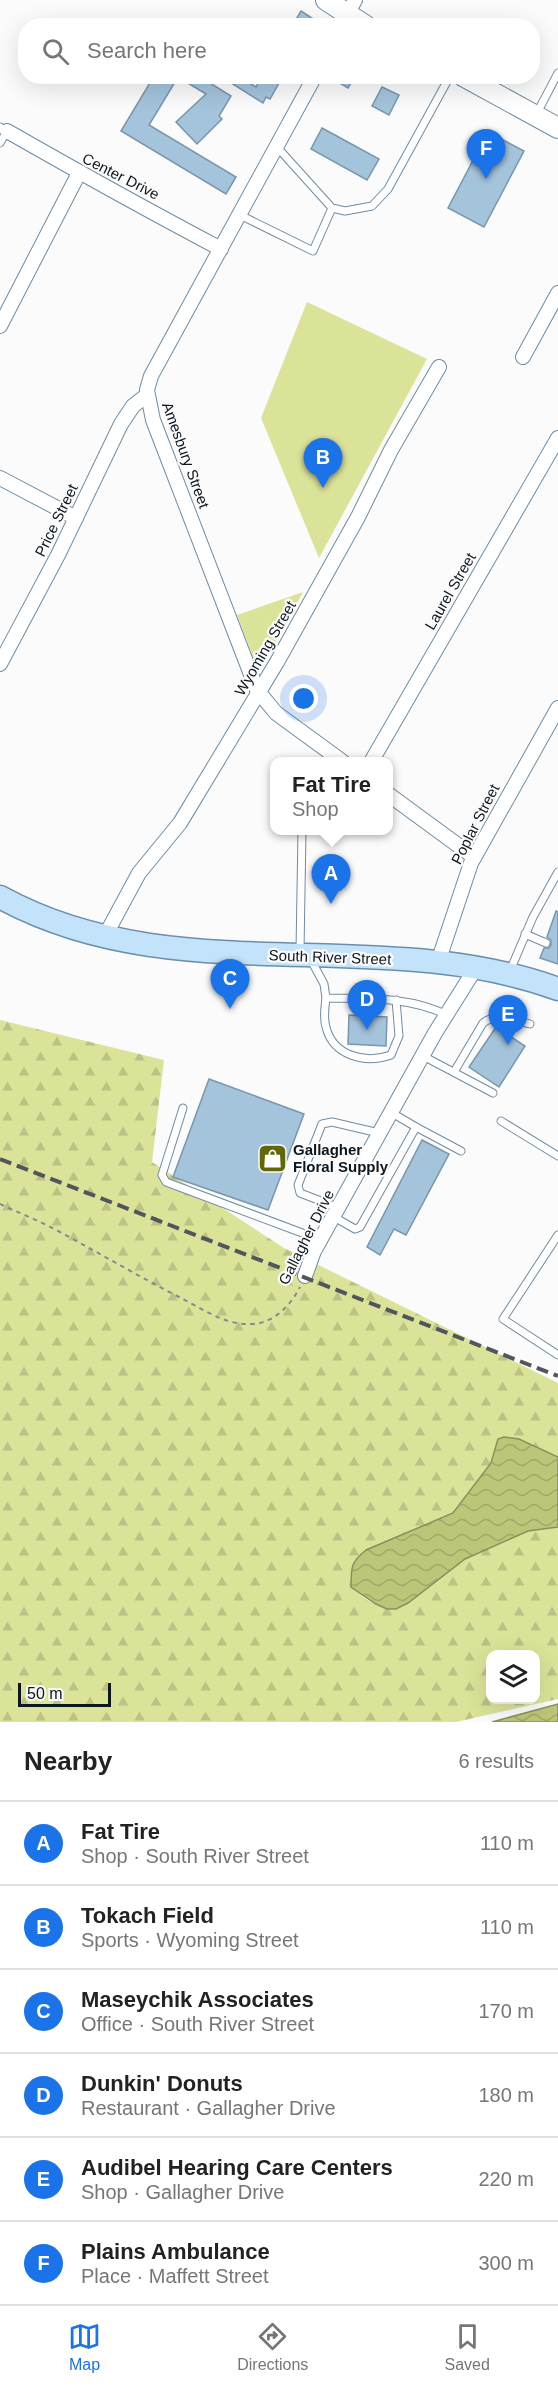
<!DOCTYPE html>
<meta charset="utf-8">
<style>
:root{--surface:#fff;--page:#f2f2f2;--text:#222;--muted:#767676;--line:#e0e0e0;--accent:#1a73e8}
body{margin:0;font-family:Helvetica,sans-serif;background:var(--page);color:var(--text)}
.controls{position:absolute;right:18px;bottom:18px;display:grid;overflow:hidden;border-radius:12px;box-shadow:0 6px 24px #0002}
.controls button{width:54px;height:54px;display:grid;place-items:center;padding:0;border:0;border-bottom:2px solid var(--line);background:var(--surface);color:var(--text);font:30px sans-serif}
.scale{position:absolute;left:18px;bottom:15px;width:93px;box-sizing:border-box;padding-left:6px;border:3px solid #0c1720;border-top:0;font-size:16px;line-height:21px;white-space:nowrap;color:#0c1720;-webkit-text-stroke:4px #fbfbfb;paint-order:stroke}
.you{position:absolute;left:304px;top:699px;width:21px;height:21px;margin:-15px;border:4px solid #fff;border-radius:50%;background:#1a73e8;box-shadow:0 0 0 9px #1a73e833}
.badge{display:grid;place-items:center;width:39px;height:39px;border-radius:50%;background:var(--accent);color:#fff;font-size:20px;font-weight:700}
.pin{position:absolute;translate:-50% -50px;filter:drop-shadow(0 2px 3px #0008)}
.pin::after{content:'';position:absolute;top:32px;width:21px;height:18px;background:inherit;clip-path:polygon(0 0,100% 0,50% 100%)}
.popup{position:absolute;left:270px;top:757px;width:123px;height:78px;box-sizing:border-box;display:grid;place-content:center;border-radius:12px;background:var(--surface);filter:drop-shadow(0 2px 4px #0005);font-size:20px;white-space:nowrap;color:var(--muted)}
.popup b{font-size:22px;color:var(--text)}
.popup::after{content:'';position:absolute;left:50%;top:100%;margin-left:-12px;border:12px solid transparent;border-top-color:var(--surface)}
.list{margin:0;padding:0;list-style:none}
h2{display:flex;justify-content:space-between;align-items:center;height:78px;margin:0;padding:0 24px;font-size:26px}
h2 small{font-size:20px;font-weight:400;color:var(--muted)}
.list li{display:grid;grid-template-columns:39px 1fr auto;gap:18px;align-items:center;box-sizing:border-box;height:84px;padding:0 24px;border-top:2px solid var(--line)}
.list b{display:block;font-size:22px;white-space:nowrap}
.list p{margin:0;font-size:20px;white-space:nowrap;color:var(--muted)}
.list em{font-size:20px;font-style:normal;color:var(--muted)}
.icon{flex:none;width:33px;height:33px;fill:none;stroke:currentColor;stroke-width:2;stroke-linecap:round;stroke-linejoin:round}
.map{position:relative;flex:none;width:558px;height:1722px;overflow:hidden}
.search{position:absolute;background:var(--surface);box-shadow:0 6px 24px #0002;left:18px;right:18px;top:18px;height:66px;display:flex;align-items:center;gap:15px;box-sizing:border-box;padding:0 21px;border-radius:24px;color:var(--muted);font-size:22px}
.sheet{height:582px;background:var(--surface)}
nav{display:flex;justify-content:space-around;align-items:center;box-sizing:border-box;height:84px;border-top:2px solid var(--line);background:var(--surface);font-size:16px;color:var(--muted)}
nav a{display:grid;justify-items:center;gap:3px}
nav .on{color:var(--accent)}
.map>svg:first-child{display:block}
.green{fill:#dbe399}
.forest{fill:url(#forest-firs);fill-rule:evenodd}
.water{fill:url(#water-waves);stroke:#88915e;stroke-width:1.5}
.building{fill:#a4c4dc;stroke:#7896ad;stroke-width:1.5}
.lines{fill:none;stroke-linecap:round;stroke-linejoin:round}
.lane-casing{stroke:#6e8ca3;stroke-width:9}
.street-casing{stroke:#6e8ca3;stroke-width:16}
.secondary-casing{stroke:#6e8ca3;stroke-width:22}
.primary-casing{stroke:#698fac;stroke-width:25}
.path{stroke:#858a8f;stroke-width:2;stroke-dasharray:4.5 4.5;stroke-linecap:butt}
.lane{stroke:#fff;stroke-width:7}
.street{stroke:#fff;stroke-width:14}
.secondary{stroke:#fff;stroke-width:20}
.primary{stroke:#c3e3fb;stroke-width:22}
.rail{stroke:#4f575d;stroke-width:4;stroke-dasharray:12 6;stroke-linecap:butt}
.labels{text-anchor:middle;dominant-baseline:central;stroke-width:4.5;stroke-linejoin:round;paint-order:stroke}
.street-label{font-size:15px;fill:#0c1720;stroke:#fbfbfb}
.poi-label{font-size:15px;font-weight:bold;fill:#0c1720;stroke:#fbfbfb;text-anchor:start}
</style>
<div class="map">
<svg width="558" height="1722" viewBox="0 0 558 1722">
<defs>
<pattern id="forest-firs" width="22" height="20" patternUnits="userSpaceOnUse" patternTransform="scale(1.5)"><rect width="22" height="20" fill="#dbe399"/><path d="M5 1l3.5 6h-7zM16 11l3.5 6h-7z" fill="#bbc284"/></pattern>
<pattern id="water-waves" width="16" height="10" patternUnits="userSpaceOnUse" patternTransform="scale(1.5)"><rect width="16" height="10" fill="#bdc578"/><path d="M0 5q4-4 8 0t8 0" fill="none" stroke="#a1a868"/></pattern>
</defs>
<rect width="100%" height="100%" fill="#fbfbfb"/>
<!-- green -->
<g class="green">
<polygon points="307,302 427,359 319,558 261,418"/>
<polygon points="303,592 259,672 237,615"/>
</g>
<!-- forest -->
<path class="forest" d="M0,1020L164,1060L152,1162L284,1248L558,1383V1457L519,1439H499L491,1463L453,1513L366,1550C350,1563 351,1567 351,1587L367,1600L387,1609L408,1603L465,1559L528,1531L558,1527V1699L456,1722H0ZM490,1654H536V1700H490Z"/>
<!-- water -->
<g class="water">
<path d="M504,1437L519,1439L558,1457V1527L528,1531L465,1559L408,1603L396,1609H387L376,1604L351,1587C351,1567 351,1562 366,1550L453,1513L491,1463L498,1439Z"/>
<polygon points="558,1704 558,1722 492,1722"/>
</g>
<!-- building -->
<g class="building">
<polygon points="301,11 324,26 292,26"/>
<polygon points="154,76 199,76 231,96 219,116 222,119 197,144 176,122 206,94 178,77 149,125 236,177 226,194 121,131"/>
<polygon points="220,76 238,76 256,87 262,76 283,76 270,99 266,97 263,103"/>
<polygon points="328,76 355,76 348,88"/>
<polygon points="382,87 399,95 389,115 372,106"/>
<polygon points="322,128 379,159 367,180 311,149"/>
<polygon points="488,132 524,151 484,227 448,208"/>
<polygon points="556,911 558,912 558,964 540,958 544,948 549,948 551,945 551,940 547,937"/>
<polygon points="349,1015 387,1017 386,1046 348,1044"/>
<polygon points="496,1027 525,1046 499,1087 469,1067"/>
<polygon points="209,1079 304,1114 268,1210 173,1177"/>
<polygon points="422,1140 449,1154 406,1235 394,1229 380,1255 367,1247"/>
</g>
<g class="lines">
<defs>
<g id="lane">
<polyline points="537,113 558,73"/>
<polyline points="0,127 7,131 0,143"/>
<polyline points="277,147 332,208 345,211 372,206 388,189 450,76"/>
<polyline points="240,215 313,251 332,208"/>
<polyline points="525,934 546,943"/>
<polyline points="300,951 302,830"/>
<path d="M311,960L324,984L326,998C368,999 408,996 447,1015"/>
<polyline points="509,973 533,917 558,872"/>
<path d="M326,998C325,1007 323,1017 326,1027C333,1056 365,1064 391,1055L399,1036L396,1000"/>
<polyline points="423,1056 493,1093"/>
<path d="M454,1072L483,1023C497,1012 514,1020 530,1024"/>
<polyline points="183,1108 162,1175 166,1182 321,1240"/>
<polyline points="501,1121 558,1156"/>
<polyline points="416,1127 461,1151"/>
<polyline points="339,1208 300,1193 298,1185 322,1124 332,1122 379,1133"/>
<polyline points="334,1217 355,1229 360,1227 416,1127 392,1113"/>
<polyline points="558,1235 503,1319 558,1355"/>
</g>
<g id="street">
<polyline points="341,26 355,0"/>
<polyline points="315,76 151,376 147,390 153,420 257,690 276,713 343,762"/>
<path d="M7,131C77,171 149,211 221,249"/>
<polyline points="0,326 79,173"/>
<polyline points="523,357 558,293"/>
<polyline points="0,478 76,518"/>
<polyline points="0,664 58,555 121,424 133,406 147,395"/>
<polyline points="371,762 558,438"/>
<polyline points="388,794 474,857"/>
<polyline points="105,936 139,873 180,823 277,662 358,517 391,450 439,367"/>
<polyline points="438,962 471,863 558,708"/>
<polyline points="305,1276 314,1251 435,1033 477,966"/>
</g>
<g id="secondary">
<polyline points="326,0 366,26"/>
<polyline points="463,76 558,128"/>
</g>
<path id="primary" d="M0,897C174,993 378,923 558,989"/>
</defs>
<!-- lane casing -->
<use href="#lane" class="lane-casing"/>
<!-- street casing -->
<use href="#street" class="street-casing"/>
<!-- secondary casing -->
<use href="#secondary" class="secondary-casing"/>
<!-- primary casing -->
<use href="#primary" class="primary-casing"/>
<!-- path -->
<path class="path" d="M0,1204C19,1213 40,1221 58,1231C99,1253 138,1276 179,1297C201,1308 226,1326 252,1324C274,1323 290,1306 300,1287"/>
<!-- lane -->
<use href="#lane" class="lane"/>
<!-- street -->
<use href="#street" class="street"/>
<!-- secondary -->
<use href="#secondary" class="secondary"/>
<!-- primary -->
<use href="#primary" class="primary"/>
<!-- rail -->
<polyline class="rail" points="0,1159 558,1376"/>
</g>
<!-- icons -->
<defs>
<symbol id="shop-square" viewBox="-11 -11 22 22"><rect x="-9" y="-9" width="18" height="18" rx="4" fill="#626808" stroke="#fbfbfb"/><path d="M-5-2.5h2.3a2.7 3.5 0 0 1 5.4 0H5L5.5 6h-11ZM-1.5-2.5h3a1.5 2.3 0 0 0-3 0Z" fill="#fff"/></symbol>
</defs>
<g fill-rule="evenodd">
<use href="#shop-square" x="256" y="1142" width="33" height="33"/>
</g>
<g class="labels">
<!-- street labels -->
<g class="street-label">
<text transform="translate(121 176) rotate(27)">Center Drive</text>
<text transform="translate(186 455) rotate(70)">Amesbury Street</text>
<text transform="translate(56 520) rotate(-64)">Price Street</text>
<text transform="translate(450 591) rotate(-60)">Laurel Street</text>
<text transform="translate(265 648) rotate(-60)">Wyoming Street</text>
<text transform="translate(475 824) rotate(-63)">Poplar Street</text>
<text transform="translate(330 957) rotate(2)">South River Street</text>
<text transform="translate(306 1237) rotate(-63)">Gallagher Drive</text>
</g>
<!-- poi labels -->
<g class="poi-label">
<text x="293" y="1149">Gallagher<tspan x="293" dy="17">Floral Supply</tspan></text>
</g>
</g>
</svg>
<div class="controls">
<button><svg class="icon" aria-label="layers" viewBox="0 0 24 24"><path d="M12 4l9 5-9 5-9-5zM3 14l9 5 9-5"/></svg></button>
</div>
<div class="scale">50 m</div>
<div class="you"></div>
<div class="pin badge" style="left:331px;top:904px">A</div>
<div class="popup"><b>Fat Tire</b>Shop</div>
<div class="pin badge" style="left:323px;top:488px">B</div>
<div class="pin badge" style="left:230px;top:1009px">C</div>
<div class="pin badge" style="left:367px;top:1030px">D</div>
<div class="pin badge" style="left:508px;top:1045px">E</div>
<div class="pin badge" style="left:486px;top:179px">F</div>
<div class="search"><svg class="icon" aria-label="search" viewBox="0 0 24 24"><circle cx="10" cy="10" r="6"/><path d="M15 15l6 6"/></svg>Search here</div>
</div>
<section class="sheet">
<h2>Nearby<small>6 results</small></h2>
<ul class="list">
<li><span class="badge">A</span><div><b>Fat Tire</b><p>Shop · South River Street</p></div><em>110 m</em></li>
<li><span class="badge">B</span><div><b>Tokach Field</b><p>Sports · Wyoming Street</p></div><em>110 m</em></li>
<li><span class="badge">C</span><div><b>Maseychik Associates</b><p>Office · South River Street</p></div><em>170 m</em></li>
<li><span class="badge">D</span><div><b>Dunkin' Donuts</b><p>Restaurant · Gallagher Drive</p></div><em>180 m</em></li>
<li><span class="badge">E</span><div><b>Audibel Hearing Care Centers</b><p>Shop · Gallagher Drive</p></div><em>220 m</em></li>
<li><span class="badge">F</span><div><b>Plains Ambulance</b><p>Place · Maffett Street</p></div><em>300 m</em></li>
</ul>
</section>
<nav>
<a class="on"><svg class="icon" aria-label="map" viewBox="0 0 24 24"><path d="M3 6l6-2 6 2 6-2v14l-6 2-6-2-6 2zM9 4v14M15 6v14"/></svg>Map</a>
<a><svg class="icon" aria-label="directions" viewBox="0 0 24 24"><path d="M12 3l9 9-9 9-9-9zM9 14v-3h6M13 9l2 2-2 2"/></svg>Directions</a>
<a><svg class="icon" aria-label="saved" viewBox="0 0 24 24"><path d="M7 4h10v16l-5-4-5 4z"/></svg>Saved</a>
</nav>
